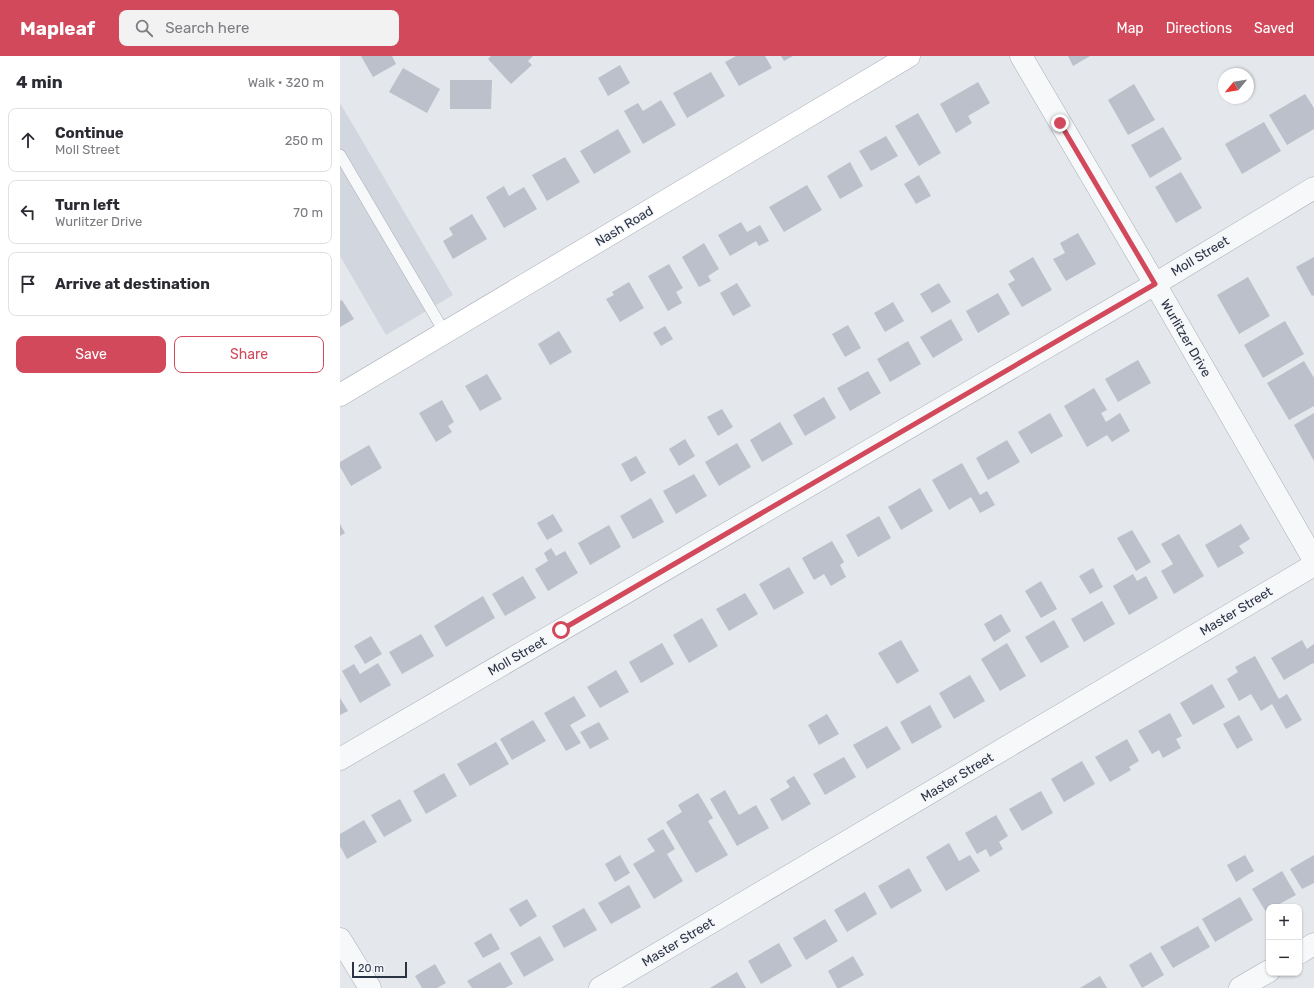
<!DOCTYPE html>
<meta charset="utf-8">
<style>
:root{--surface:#fff;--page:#f2f2f3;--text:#2b2b33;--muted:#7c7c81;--line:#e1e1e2;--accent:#d1495b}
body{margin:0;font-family:Rubik,sans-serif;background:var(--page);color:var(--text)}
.controls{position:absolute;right:12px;bottom:12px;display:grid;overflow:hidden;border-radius:8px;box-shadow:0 1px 3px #0004}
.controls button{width:36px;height:36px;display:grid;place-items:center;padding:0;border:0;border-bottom:1px solid var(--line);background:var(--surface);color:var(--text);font:20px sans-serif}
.compass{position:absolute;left:878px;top:12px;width:36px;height:36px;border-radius:50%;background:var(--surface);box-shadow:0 1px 3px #0004;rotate:240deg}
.scale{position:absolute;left:12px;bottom:10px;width:55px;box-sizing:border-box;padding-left:4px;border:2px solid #2b3445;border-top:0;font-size:11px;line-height:14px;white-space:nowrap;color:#2b3445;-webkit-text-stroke:3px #f4f6f9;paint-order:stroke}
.stop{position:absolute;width:12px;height:12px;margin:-9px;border:3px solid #d1495b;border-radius:50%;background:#fff}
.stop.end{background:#d1495b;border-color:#fff;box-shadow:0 1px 4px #0008}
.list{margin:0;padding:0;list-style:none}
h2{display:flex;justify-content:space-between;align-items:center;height:52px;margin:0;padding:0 16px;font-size:17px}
h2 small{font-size:13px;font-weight:400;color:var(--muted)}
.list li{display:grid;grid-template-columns:26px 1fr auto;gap:12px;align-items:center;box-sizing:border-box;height:64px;margin:0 8px 8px;padding:0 8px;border:1px solid var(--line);border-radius:8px}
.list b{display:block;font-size:15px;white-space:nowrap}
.list p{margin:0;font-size:13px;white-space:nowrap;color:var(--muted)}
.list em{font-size:13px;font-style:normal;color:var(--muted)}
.actions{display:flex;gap:8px;padding:12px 16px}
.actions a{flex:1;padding:9px 0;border:1px solid var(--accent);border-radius:8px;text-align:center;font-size:14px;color:var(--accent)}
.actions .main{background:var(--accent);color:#fff}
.icon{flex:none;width:22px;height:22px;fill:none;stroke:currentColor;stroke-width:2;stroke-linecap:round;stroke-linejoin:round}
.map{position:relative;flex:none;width:974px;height:932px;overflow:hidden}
header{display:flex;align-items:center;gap:24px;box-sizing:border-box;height:56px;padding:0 20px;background:var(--accent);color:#fff}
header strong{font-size:19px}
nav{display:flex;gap:22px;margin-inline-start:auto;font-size:14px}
.search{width:280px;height:36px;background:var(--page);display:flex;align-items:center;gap:10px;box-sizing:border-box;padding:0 14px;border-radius:8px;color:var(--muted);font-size:15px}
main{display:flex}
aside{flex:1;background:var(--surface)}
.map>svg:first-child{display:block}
.built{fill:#d2d6de}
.building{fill:#bbc0ca}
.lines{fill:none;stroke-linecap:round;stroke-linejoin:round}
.service-casing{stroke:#a9aeb7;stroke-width:12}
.minor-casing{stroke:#a9aeb7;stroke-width:23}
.secondary-casing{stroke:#a9aeb7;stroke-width:23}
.service{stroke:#f7f8fa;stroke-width:11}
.minor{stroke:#f7f8fa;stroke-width:22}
.secondary{stroke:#fff;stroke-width:22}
.route{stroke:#d1495b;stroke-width:5}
.labels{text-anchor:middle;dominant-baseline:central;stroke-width:3;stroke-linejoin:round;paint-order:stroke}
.street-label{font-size:13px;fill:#2b3445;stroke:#f4f6f9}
</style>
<header>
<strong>Mapleaf</strong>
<div class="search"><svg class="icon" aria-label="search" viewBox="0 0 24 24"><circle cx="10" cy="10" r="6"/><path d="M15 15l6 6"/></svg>Search here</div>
<nav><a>Map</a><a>Directions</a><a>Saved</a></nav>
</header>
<main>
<aside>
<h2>4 min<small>Walk · 320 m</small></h2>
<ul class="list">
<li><svg class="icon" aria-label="ahead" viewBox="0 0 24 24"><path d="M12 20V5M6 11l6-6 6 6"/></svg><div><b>Continue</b><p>Moll Street</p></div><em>250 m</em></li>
<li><svg class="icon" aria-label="left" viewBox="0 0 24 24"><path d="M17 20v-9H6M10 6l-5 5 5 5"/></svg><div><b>Turn left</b><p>Wurlitzer Drive</p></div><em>70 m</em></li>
<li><svg class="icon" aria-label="arrive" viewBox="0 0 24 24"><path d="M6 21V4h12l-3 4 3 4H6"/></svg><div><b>Arrive at destination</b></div></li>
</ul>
<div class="actions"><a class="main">Save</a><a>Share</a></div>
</aside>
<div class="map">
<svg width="974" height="932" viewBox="0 0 974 932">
<rect width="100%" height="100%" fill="#e4e7ec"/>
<!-- built -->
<polygon class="built" points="0,47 113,239 46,279 0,200"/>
<!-- building -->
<g class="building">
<polygon points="21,0 52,0 56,8 33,21"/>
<polygon points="151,0 193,0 188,5 192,9 171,28 148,3"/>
<polygon points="396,0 425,0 432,12 399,30 385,6"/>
<polygon points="441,0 453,0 444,5"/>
<polygon points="728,0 750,0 733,10"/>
<polygon points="280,9 290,27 268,40 258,22"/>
<polygon points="63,12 100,33 87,57 49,36"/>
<polygon points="371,16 385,40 347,62 333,37"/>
<polygon points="110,24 152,24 151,53 110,53"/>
<polygon points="638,26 650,47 628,60 632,67 616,77 600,48"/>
<polygon points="794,28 815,64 788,79 768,44"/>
<polygon points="965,38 974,52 974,73 947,89 929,59"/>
<polygon points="321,44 336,69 303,88 284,55 298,47 303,55"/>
<polygon points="578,57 601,97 579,110 555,70"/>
<polygon points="924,66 941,95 902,118 885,88"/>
<polygon points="823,71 842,103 810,122 791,89"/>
<polygon points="278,73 291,96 254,118 240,95"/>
<polygon points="546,80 558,100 531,115 519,95"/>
<polygon points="225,101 240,126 207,145 192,119"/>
<polygon points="510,106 523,130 500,143 487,120"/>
<polygon points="841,116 862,152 836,167 815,131"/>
<polygon points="579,119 591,140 576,148 564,128"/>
<polygon points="467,129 482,154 444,176 429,151"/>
<polygon points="164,130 169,140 184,131 197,153 164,172 146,141"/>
<polygon points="132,158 147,183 113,203 103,185 113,179 109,172"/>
<polygon points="401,166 407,176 420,169 429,185 419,190 416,185 390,200 378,179"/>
<polygon points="738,177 756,208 726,225 713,203 725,197 720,187"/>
<polygon points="364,187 379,213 368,220 371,225 359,231 342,201"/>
<polygon points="693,201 712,234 682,251 668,228 675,224 669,215"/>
<polygon points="974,201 974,239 972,240 956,211"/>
<polygon points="329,208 343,232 336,236 342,247 328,255 308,220"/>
<polygon points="908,221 930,260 899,278 877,239"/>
<polygon points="289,226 304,252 280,266 266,243 274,239 272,236"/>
<polygon points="397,227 411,250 393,260 380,237"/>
<polygon points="599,227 611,246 592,257 580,238"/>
<polygon points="658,237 670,258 638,277 626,255"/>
<polygon points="2,244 14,263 0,271 0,245"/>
<polygon points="553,246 564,265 545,276 534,257"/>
<polygon points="611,263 623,284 593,302 580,281"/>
<polygon points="945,265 964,298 923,322 904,289"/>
<polygon points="508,269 521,292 505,301 492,278"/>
<polygon points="325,270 333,283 321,290 313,277"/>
<polygon points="219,275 232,296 210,309 198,288"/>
<polygon points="568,285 581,308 550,326 537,303"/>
<polygon points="798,304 811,327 778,346 765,323"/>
<polygon points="964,305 974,322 974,350 949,364 927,327"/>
<polygon points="528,315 541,337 510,355 497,332"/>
<polygon points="147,318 162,343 140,355 125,330"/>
<polygon points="754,332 767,354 761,357 766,366 780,357 790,375 772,386 767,379 747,391 724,350"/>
<polygon points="484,341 496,362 465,380 453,359"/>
<polygon points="102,344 114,366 108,370 112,376 96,386 79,357"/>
<polygon points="382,353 393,371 378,380 367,361"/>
<polygon points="710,357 723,380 691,398 678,376"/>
<polygon points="974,357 974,405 954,369"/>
<polygon points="440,366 453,388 422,406 410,384"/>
<polygon points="345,383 355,400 339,410 329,393"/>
<polygon points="667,384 680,406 648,424 636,402"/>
<polygon points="397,387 411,411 379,430 365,406"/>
<polygon points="29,389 42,412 11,430 0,411 0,406"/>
<polygon points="296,400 306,417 291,426 281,408"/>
<polygon points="622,407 640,439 647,435 655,449 640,457 631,441 609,454 592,424"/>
<polygon points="354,418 367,440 336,458 323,435"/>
<polygon points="580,432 593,455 561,474 548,451"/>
<polygon points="311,442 324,466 293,483 280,460"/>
<polygon points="213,458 223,475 207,484 197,467"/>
<polygon points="539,460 551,482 518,501 506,479"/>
<polygon points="0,468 5,477 0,480"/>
<polygon points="901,468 910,483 899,490 904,497 878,512 865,489"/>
<polygon points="269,469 281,491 250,509 238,487"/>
<polygon points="792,474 811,506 796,515 777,482"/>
<polygon points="839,478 864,520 834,538 821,515 833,508 821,488"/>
<polygon points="492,485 504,506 500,509 506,521 491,530 484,518 474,524 462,502"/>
<polygon points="211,492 216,500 225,495 238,517 208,535 195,513 208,505 204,497"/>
<polygon points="449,511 464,537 434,554 419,528"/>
<polygon points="753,512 763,531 750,538 739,520"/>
<polygon points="793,518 797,525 806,520 818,542 789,559 773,530"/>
<polygon points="183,520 196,542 165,560 152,538"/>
<polygon points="701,525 717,553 701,562 685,535"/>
<polygon points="405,537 418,558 389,575 376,553"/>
<polygon points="143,540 155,562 106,591 94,570"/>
<polygon points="762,545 775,568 744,586 731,563"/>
<polygon points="661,558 671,575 654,586 644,568"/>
<polygon points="362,562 378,590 349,607 333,579"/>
<polygon points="714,564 729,591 701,607 685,581"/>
<polygon points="81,578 94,600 62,618 49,596"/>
<polygon points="31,580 42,598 25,608 14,590"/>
<polygon points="561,584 579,615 557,628 538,597"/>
<polygon points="962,584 967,593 974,588 974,609 973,607 944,624 931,602"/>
<polygon points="322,587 334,608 301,627 289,606"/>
<polygon points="667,587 686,620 660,635 641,603"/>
<polygon points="915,600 939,643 947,638 962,664 946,673 932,648 921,655 911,638 899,645 887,623 898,616 895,611"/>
<polygon points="38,607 51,629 20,647 2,615 14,608 20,618"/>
<polygon points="276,614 289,636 260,652 247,631"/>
<polygon points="630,619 645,645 614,663 599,637"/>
<polygon points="872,628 885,651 853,669 840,647"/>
<polygon points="234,640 246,660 230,669 241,687 226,695 204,657"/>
<polygon points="0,642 8,655 0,659"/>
<polygon points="590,649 602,671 572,688 560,666"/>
<polygon points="830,657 842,680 836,683 841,692 823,702 819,694 812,698 798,675"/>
<polygon points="487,658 499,678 479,689 468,669"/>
<polygon points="899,659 913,684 897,693 883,668"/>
<polygon points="193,664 206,685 172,704 160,683"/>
<polygon points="259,666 269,683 250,693 240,676"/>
<polygon points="547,670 561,693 527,713 513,689"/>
<polygon points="787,683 799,705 789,711 791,714 770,726 755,701"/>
<polygon points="156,686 169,708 130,730 117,708"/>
<polygon points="504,701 516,721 485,739 473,718"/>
<polygon points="742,705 755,728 724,746 711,723"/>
<polygon points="104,717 117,740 86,758 73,735"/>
<polygon points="454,720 471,748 442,765 430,743 450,731 446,725"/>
<polygon points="385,734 399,759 416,749 429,772 397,790 370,743"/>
<polygon points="701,735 713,757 682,775 669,753"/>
<polygon points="358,737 373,762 368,765 388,799 356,817 326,766 342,756 338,749"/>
<polygon points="60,743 72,765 44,781 31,759"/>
<polygon points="656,759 668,780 659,786 663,793 650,801 646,793 637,798 625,777"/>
<polygon points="24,764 37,786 7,803 0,790 0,778"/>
<polygon points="323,773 335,793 327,798 343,825 314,843 293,808 315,795 307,783"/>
<polygon points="609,787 619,805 630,799 640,815 606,835 586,801"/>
<polygon points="280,799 290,817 275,826 265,808"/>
<polygon points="905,799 914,815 896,826 887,809"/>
<polygon points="974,799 974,827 962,833 950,813"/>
<polygon points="569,812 582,835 551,853 538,830"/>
<polygon points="942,815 956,839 934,851 929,851 929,854 926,856 912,833"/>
<polygon points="289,829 301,851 271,868 258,847"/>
<polygon points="525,836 537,858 507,876 494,854"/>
<polygon points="900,841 913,864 875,886 862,863"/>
<polygon points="187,843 197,860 180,871 169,853"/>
<polygon points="244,852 257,874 224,892 212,870"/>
<polygon points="485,863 498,885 466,904 453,882"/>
<polygon points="858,870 870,891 833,912 820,891"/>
<polygon points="151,877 160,893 143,902 134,887"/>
<polygon points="200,880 214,904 184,921 170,897"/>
<polygon points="439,887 452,910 421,928 408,905"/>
<polygon points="811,896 824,919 802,932 789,909"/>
<polygon points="513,900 524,919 500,932 497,932 488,915"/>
<polygon points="160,906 173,928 165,932 132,932 127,925"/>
<polygon points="95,908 106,927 97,932 82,932 75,920"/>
<polygon points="397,916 406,932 370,932"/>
<polygon points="760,920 767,932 740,932"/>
</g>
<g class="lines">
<defs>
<polyline id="service" points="0,99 105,277"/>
<g id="minor">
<polyline points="681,0 815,228 974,504"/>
<polyline points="0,703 815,228 974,132"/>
<polyline points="0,883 30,932"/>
<polyline points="959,897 974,888"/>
<polyline points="260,932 974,509"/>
<polyline points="900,932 929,915"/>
</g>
<polyline id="secondary" points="0,339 569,0"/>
</defs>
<!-- service casing -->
<use href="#service" class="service-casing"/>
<!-- minor casing -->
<use href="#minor" class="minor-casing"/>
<!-- secondary casing -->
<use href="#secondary" class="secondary-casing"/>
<!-- service -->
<use href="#service" class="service"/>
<!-- minor -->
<use href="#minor" class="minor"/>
<!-- secondary -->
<use href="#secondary" class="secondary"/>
</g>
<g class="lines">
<!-- route -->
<polyline class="route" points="221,574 815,228 720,67"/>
</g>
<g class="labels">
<!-- street labels -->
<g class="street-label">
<text transform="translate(284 170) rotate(-31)">Nash Road</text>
<text transform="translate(860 200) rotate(-31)">Moll Street</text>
<text transform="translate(846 282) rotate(60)">Wurlitzer Drive</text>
<text transform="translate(896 555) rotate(-31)">Master Street</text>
<text transform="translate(177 600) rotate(-30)">Moll Street</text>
<text transform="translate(617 721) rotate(-31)">Master Street</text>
<text transform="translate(338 886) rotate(-31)">Master Street</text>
</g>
</g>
</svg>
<div class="controls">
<button>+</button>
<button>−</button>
</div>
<svg class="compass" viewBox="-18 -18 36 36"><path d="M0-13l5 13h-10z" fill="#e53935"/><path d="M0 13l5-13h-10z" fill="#7c7c81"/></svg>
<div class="scale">20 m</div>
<div class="stop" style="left:221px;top:574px"></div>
<div class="stop end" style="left:720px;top:67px"></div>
</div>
</main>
